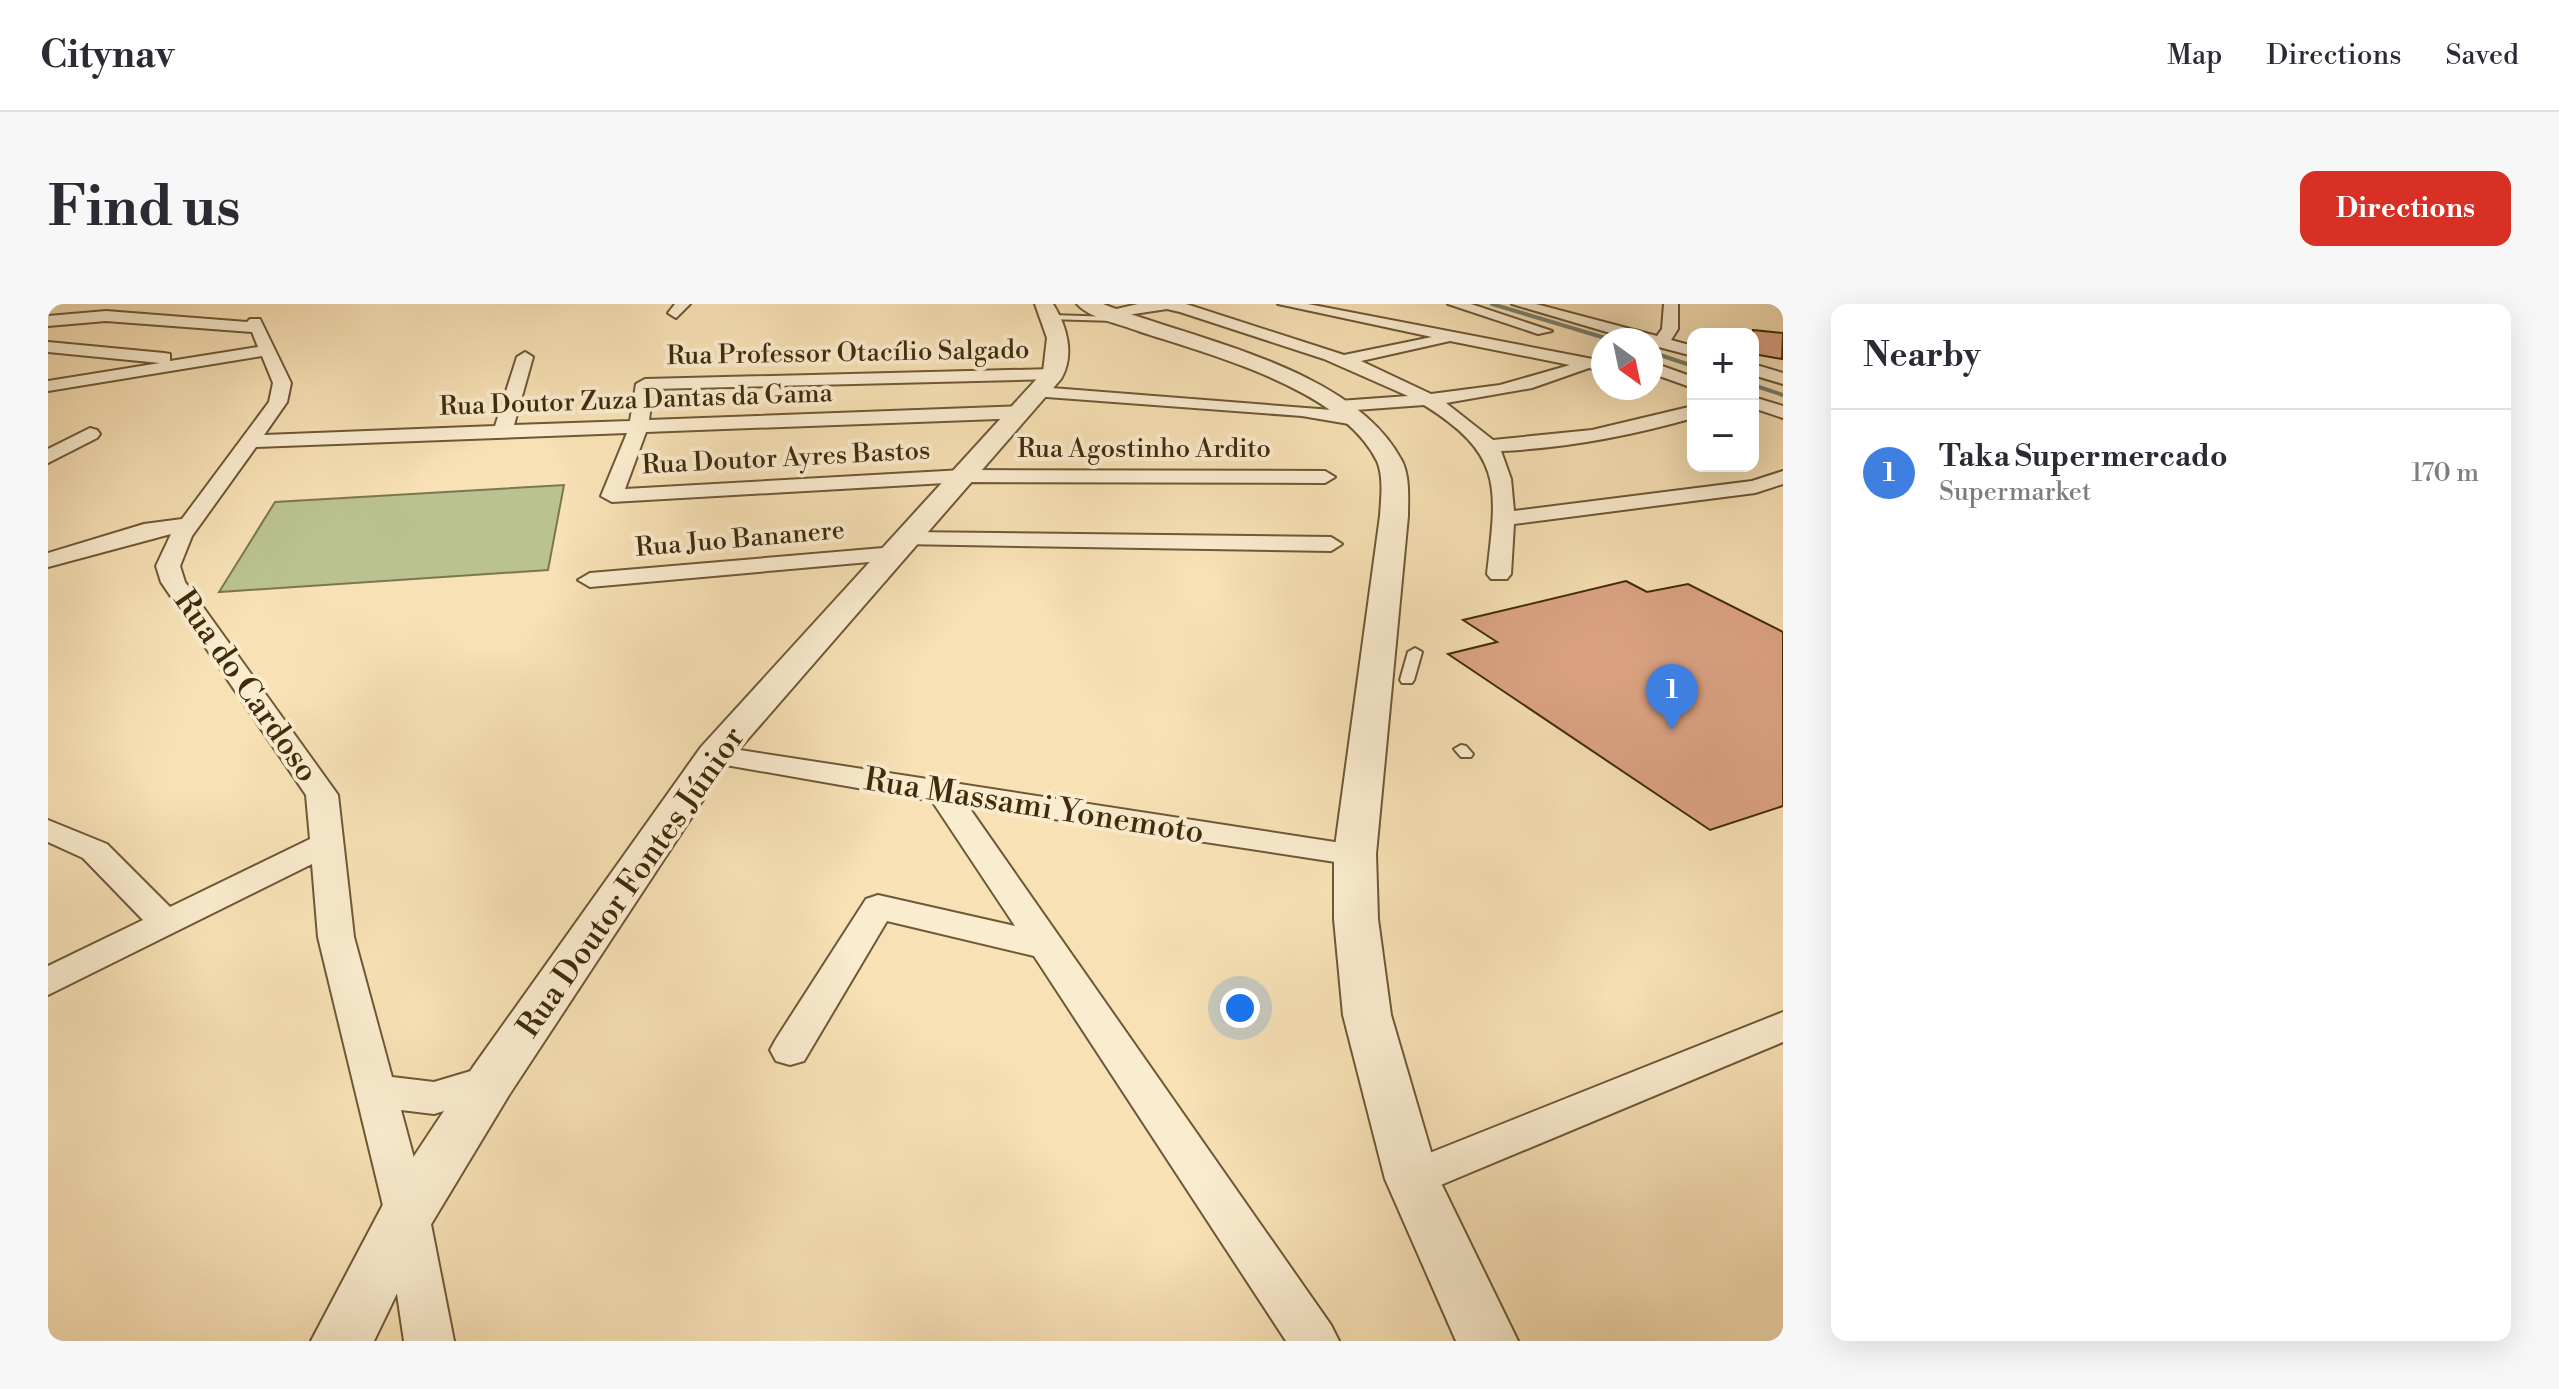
<!DOCTYPE html>
<meta charset="utf-8">
<style>
:root{--surface:#fff;--page:#f7f7f7;--text:#2b2b33;--muted:#7c7c81;--line:#e1e1e2;--accent:#d93025}
body{margin:0;font-family:"Libre Bodoni",serif;background:var(--page);color:var(--text)}
.controls{position:absolute;right:24px;top:24px;display:grid;overflow:hidden;border-radius:16px;box-shadow:0 8px 32px #0002}
.controls button{width:72px;height:72px;display:grid;place-items:center;padding:0;border:0;border-bottom:2px solid var(--line);background:var(--surface);color:var(--text);font:40px sans-serif}
.compass{position:absolute;left:1543px;top:24px;width:72px;height:72px;border-radius:50%;background:var(--surface);box-shadow:0 8px 32px #0002;rotate:147deg}
.you{position:absolute;left:1192px;top:704px;width:28px;height:28px;margin:-20px;border:6px solid #fff;border-radius:50%;background:#1a73e8;box-shadow:0 0 0 12px #1a73e833}
.badge{display:grid;place-items:center;width:52px;height:52px;border-radius:50%;background:var(--accent);color:#fff;font-size:26px;font-weight:700}
.pin{position:absolute;translate:-50% -66px;filter:drop-shadow(0 2px 4px #0008)}
.pin::after{content:'';position:absolute;top:42px;width:28px;height:24px;background:inherit;clip-path:polygon(0 0,100% 0,50% 100%)}
.list{margin:0;padding:0;list-style:none}
h2{display:flex;justify-content:space-between;align-items:center;height:104px;margin:0;padding:0 32px;font-size:34px}
h2 small{font-size:26px;font-weight:400;color:var(--muted)}
.list li{display:grid;grid-template-columns:52px 1fr auto;gap:24px;align-items:center;box-sizing:border-box;height:128px;padding:0 32px;border-top:2px solid var(--line)}
.list b{display:block;font-size:30px;white-space:nowrap}
.list p{margin:0;font-size:26px;white-space:nowrap;color:var(--muted)}
.list em{font-size:26px;font-style:normal;color:var(--muted)}
.map{position:relative;flex:none;width:1735px;height:1037px;overflow:hidden;border-radius:16px}
header{display:flex;align-items:center;gap:48px;box-sizing:border-box;height:112px;padding:0 40px;background:var(--surface);border-bottom:2px solid var(--line)}
header strong{font-size:38px}
nav{display:flex;gap:44px;margin-inline-start:auto;font-size:28px}
.intro{display:flex;align-items:center;justify-content:space-between;box-sizing:border-box;height:192px;padding:0 48px}
h1{margin:0;font-size:56px}
.button{padding:20px 36px;border-radius:16px;background:var(--accent);color:#fff;font-size:28px;font-weight:700}
main{display:flex;gap:48px;padding:0 48px}
aside{flex:1;background:var(--surface);border-radius:16px;box-shadow:0 8px 32px #0002}
.map>svg:first-child{display:block}
.green{fill:#bac38f;stroke:#7d774e;stroke-width:2}
.lines{fill:none;stroke-linecap:round;stroke-linejoin:round}
.stream{stroke:#798172;stroke-width:4}
.building{fill:#dda484;stroke:#402b0c;stroke-width:2}
.service-casing{stroke:#6e5836;stroke-width:4}
.minor-casing{stroke:#6e5836;stroke-width:4}
.tertiary-casing{stroke:#6e5836;stroke-width:4}
.service{fill:#faeccf;fill-rule:evenodd}
.minor{fill:#faeccf;fill-rule:evenodd}
.tertiary{fill:#faeccf;fill-rule:evenodd}
.labels{text-anchor:middle;dominant-baseline:central;stroke-width:8;stroke-linejoin:round;paint-order:stroke}
.far-street-label{font-size:26px;fill:#402b0c;stroke:#faeccf}
.street-label{font-size:32px;fill:#402b0c;stroke:#faeccf}
</style>
<header>
<strong>Citynav</strong>
<nav><a>Map</a><a>Directions</a><a>Saved</a></nav>
</header>
<div class="intro"><h1>Find us</h1><a class="button">Directions</a></div>
<main>
<div class="map">
<svg width="1735" height="1037" viewBox="0 0 1735 1037">
<rect width="100%" height="100%" fill="#f7e1b5"/>
<filter id="stains"><feTurbulence type="fractalNoise" baseFrequency=".0025" numOctaves="4"/><feColorMatrix values="0 0 0 0 .2 0 0 0 0 .09 0 0 0 0 .02 0 0 0 .5 -.17"/></filter>
<radialGradient id="worn" r=".72"><stop offset=".6" stop-color="#630" stop-opacity="0"/><stop offset="1" stop-color="#630" stop-opacity=".3"/></radialGradient>
<!-- green -->
<polygon class="green" points="516,181 500,266 171,288 227,198"/>
<g class="lines">
<!-- stream -->
<g class="stream">
<polyline points="1444,0 1564,36"/>
<polyline points="1603,48 1645,62"/>
<polyline points="1705,81 1735,91"/>
</g>
</g>
<!-- building -->
<g class="building">
<polygon points="1705,26 1735,29 1734,55 1705,50"/>
<polygon points="1578,277 1599,288 1640,280 1735,328 1735,502 1662,526 1400,350 1449,338 1415,316"/>
</g>
<g class="lines">
<defs>
<g id="service">
<polygon points="1003,11 1067,13 1071,15 1067,17 1000,15"/>
<polygon points="1367,344 1374,348 1366,376 1364,379 1354,379 1352,376 1360,348"/>
<polygon points="1413,441 1418,442 1425,450 1423,453 1413,453 1406,445"/>
</g>
<g id="minor">
<polygon points="627,0 642,0 628,14 620,9"/>
<path d="M1090,0H1138L1296,51L1384,33L1230,0H1260L1555,57V67L1541,64L1484,84L1398,99L1445,136L1544,126L1645,102V114C1582,132 1518,144 1453,147L1463,175L1466,207L1704,177L1735,167V180L1707,189L1466,220L1463,270L1459,275H1443L1439,270C1449,183 1456,151 1376,101L1294,107L1314,111L1316,115L1307,121L1254,112L985,92L982,88L991,83L1284,106L1285,98L1291,97L1360,92L1276,55L1132,8L1119,5L1059,14L1051,9ZM1402,37L1522,61L1452,81L1383,90L1313,57Z"/>
<polygon points="1400,0 1423,0 1504,27 1490,30"/>
<polygon points="1464,0 1488,0 1609,32 1614,25 1616,0 1630,0 1630,25 1623,36 1645,42 1645,52 1603,41 1603,36 1586,36"/>
<polygon points="58,7 199,18 202,15 212,15 243,79 239,98 216,131 447,122 469,53 477,48 485,53 466,121 582,117 588,80 597,75 1005,65 1014,70 1005,75 605,85 601,116 975,102 984,108 975,114 598,128 577,185 915,166 1277,167 1287,173 1277,179 915,178 564,198 553,192 579,129 208,143 144,232 132,262 137,278 290,491 306,633 344,773 386,778 443,761 457,766 463,777 457,788 386,810 353,806 381,910 406,1037 356,1037 337,910 270,633 264,560 0,691 0,662 95,616 35,554 0,538 0,516 59,540 122,603 262,535 258,491 113,278 108,262 123,230 0,263 0,249 96,220 134,215 221,98 225,79 214,52 0,87 0,77 112,59 0,48 0,38 116,49 122,50 122,57 210,43 204,28 58,17 0,22 0,12"/>
<polygon points="1603,58 1645,73 1645,84 1603,69"/>
<polygon points="1705,60 1735,69 1735,80 1705,71"/>
<polygon points="1705,93 1735,102 1735,114 1705,104"/>
<polygon points="42,124 49,126 52,130 49,134 0,159 0,145"/>
<polygon points="860,228 1283,233 1294,240 1283,247 852,240 849,235"/>
<polygon points="847,243 859,250 855,255 542,283 530,276 542,269"/>
<polygon points="666,442 1319,543 1324,550 1319,557 1307,561 920,502 1283,1021 1291,1037 1238,1037 986,652 839,617 756,757 742,761 728,757 722,746 728,735 818,595 830,591 967,622 884,497 655,457 651,451 655,445"/>
<polygon points="1735,708 1735,738 1364,893 1349,888 1342,875 1349,862"/>
</g>
<g id="tertiary">
<path d="M987,0H1005C1019,22 1027,51 1013,75L680,458L461,791L379,927L326,1037H263L339,893L425,763L653,443L995,68L999,34Z"/>
<path d="M1029,0H1055C1146,36 1305,63 1354,157C1362,173 1360,195 1360,212L1328,550L1330,615L1343,711L1391,875L1470,1037H1408L1337,875L1295,711L1286,615V550L1332,212C1333,195 1336,173 1329,157C1293,84 1162,51 1090,27C1072,20 1041,14 1029,0Z"/>
</g>
</defs>
<!-- service casing -->
<use href="#service" class="service-casing"/>
<!-- minor casing -->
<use href="#minor" class="minor-casing"/>
<!-- tertiary casing -->
<use href="#tertiary" class="tertiary-casing"/>
<!-- service -->
<use href="#service" class="service"/>
<!-- minor -->
<use href="#minor" class="minor"/>
<!-- tertiary -->
<use href="#tertiary" class="tertiary"/>
</g>
<g class="labels">
<!-- far-street labels -->
<g class="far-street-label">
<text transform="translate(800 49) rotate(-1)">Rua Professor Otacílio Salgado</text>
<text transform="translate(588 96) rotate(-2)">Rua Doutor Zuza Dantas da Gama</text>
<text x="1096" y="145">Rua Agostinho Ardito</text>
<text transform="translate(738 154) rotate(-3)">Rua Doutor Ayres Bastos</text>
<text transform="translate(692 235) rotate(-5)">Rua Juo Bananere</text>
</g>
<!-- street labels -->
<g class="street-label">
<text transform="translate(198 382) rotate(55)">Rua do Cardoso</text>
<text transform="translate(986 502) rotate(9)">Rua Massami Yonemoto</text>
<text transform="translate(583 578) rotate(-55)">Rua Doutor Fontes Júnior</text>
</g>
</g>
<rect width="100%" height="100%" filter="url(#stains)"/>
<rect width="100%" height="100%" fill="url(#worn)"/>
</svg>
<div class="controls">
<button>+</button>
<button>−</button>
</div>
<svg class="compass" viewBox="-18 -18 36 36"><path d="M0-13l5 13h-10z" fill="#e53935"/><path d="M0 13l5-13h-10z" fill="#7c7c81"/></svg>
<div class="you"></div>
<div class="pin badge" style="left:1624px;top:426px;background:#3f7fe0">1</div>
</div>
<aside>
<h2>Nearby<small></small></h2>
<ul class="list">
<li><span class="badge" style="background:#3f7fe0">1</span><div><b>Taka Supermercado</b><p>Supermarket</p></div><em>170 m</em></li>
</ul>
</aside>
</main>
